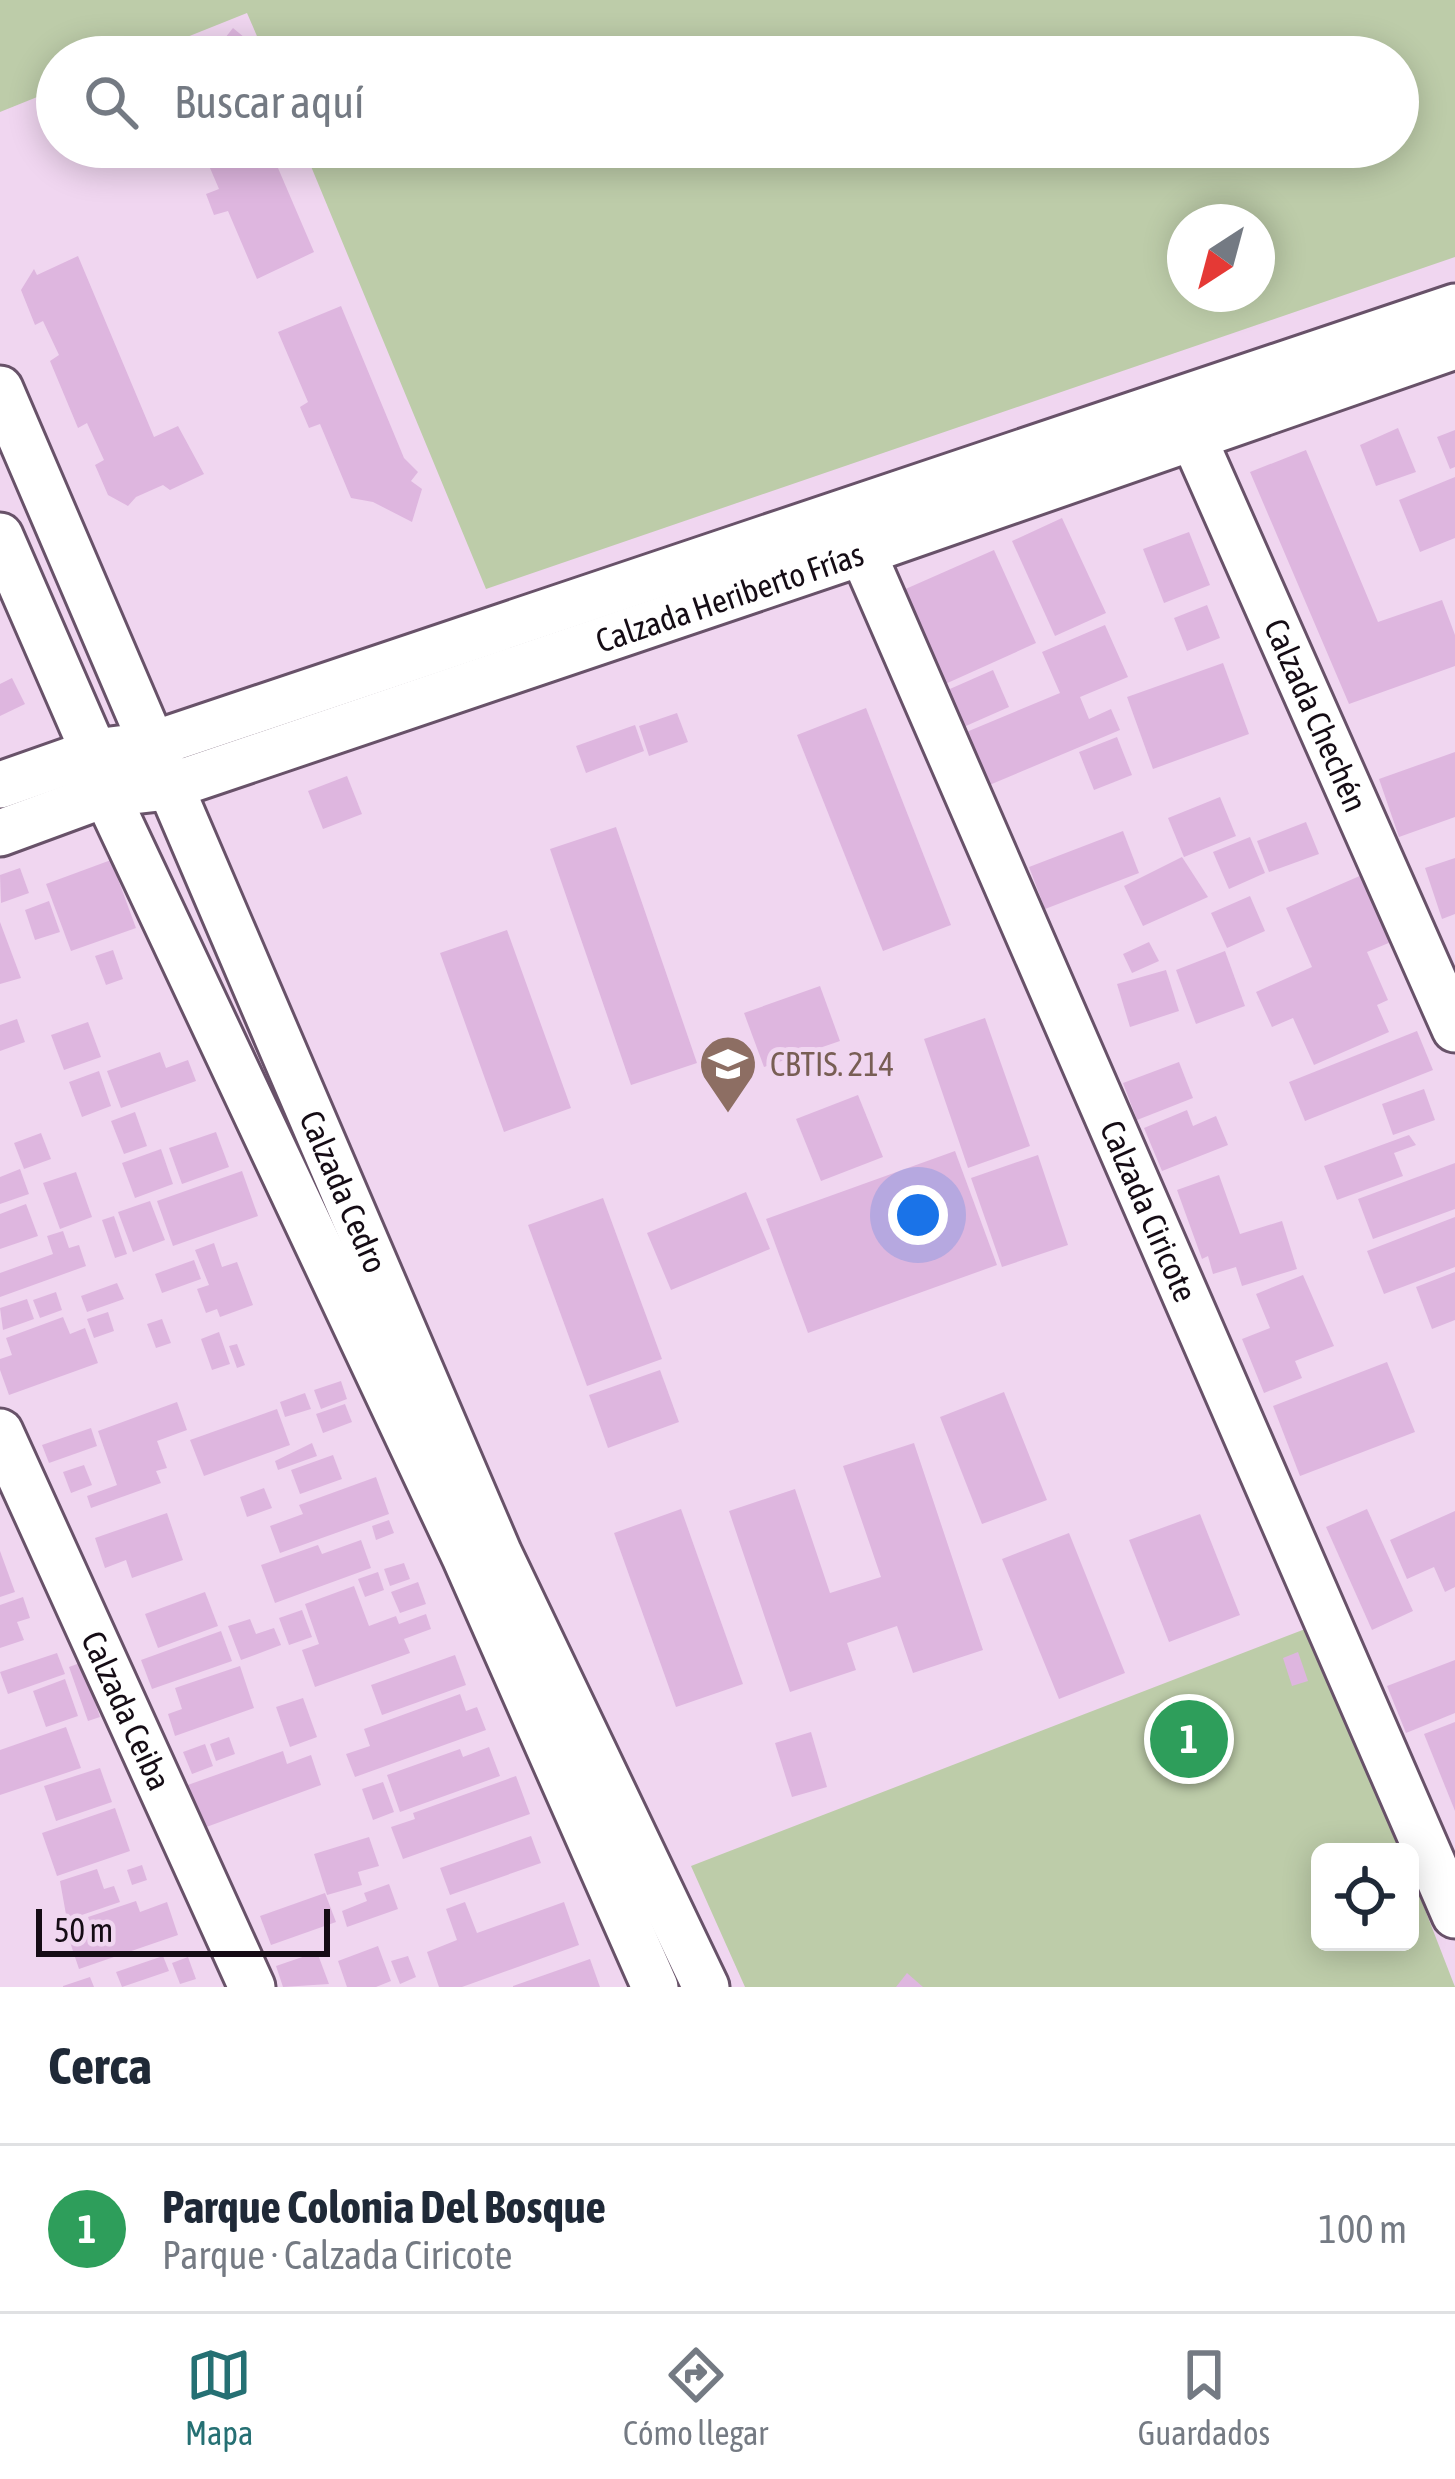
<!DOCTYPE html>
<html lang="es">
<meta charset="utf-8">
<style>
:root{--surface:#fff;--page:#f6f6f7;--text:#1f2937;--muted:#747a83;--line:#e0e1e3;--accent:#257073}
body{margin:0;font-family:"Asap Condensed",sans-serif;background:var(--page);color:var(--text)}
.controls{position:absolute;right:36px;bottom:36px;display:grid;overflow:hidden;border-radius:18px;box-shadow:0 6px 30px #0003}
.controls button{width:108px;height:108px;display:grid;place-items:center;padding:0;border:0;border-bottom:3px solid var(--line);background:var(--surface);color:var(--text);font:60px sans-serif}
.compass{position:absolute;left:1167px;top:204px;width:108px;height:108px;border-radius:50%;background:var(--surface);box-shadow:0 6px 30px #0003;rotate:216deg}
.scale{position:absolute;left:36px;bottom:30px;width:294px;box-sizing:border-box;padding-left:12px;border:6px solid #150c15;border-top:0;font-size:33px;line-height:42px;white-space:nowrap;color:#150c15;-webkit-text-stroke:9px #f0d6f0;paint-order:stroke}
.you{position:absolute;left:918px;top:1215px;width:42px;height:42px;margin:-30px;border:9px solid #fff;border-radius:50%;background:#1a73e8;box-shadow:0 0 0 18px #1a73e833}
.badge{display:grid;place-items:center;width:78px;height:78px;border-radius:50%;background:var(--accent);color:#fff;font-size:39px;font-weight:700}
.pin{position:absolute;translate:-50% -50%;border:6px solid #fff;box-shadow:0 3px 12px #0006}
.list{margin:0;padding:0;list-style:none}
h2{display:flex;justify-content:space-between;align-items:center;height:156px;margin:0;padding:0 48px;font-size:51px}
h2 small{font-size:39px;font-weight:400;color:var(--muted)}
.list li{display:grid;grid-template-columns:78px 1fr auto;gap:36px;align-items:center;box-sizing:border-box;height:168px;padding:0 48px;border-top:3px solid var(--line)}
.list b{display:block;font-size:45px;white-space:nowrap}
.list p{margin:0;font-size:39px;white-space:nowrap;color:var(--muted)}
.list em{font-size:39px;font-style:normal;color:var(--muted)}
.icon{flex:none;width:66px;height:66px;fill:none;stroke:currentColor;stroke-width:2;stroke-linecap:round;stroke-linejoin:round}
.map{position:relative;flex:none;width:1455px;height:1987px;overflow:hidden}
.search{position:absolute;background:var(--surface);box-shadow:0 6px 30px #0003;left:36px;right:36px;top:36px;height:132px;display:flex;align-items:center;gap:30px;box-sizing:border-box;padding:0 42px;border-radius:66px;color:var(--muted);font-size:45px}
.sheet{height:324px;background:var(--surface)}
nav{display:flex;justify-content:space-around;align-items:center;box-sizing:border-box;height:168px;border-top:3px solid var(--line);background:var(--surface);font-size:33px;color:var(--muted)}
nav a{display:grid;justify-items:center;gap:6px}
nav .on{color:var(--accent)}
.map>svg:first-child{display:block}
.green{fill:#bdcca9;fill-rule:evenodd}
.building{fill:#deb6df}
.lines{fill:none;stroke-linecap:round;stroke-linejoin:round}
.minor-casing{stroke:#685269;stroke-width:51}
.minor{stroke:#fff;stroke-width:45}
.labels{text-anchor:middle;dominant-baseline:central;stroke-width:10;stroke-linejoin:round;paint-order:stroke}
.street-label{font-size:33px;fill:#150c15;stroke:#f0d6f0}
.education-label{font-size:33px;fill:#785e54;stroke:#f0d6f0;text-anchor:start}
</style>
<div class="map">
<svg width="1455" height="1987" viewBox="0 0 1455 1987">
<rect width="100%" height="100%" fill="#f0d6f0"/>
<!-- green -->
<g class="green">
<path d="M0,0H1455V257L486,589L303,147H1398V57H266L247,13L137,57H57V89L0,112ZM1257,222V294H1185V222Z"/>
<polygon points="1313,1626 1403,1852 1320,1852 1320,1942 1410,1942 1410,1871 1455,1987 745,1987 691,1866"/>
</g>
<!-- building -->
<g class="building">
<polygon points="233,28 261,51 256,57 238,57 221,43"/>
<polygon points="201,147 269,147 314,252 257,279 228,211 214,215 206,194 219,189"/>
<polygon points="78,256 154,437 178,426 204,474 170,490 163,485 136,497 128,506 108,495 95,465 104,460 87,423 78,428 50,361 59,355 43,321 35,325 21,290 34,269 37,275"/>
<polygon points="341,306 404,458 418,472 411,481 422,489 412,522 373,502 351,498 320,424 309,428 300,407 308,402 278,332"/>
<polygon points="1398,428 1416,472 1376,486 1360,445"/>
<polygon points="1455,430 1455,467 1450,469 1437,437"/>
<polygon points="1306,450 1378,622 1442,600 1455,635 1455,666 1349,704 1250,472"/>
<polygon points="1455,477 1455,538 1420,552 1399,500"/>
<polygon points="1062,518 1106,613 1055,636 1012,541"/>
<polygon points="1189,532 1210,585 1164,603 1143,549"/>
<polygon points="994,550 1036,643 943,685 901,591"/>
<polygon points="1207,605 1220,638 1187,651 1174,618"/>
<polygon points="1105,625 1128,677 1080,697 1089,719 1111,709 1120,730 987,786 964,733 1060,693 1042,652"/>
<polygon points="1223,663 1249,734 1153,769 1127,697"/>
<polygon points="993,670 1009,707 959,729 943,692"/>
<polygon points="12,678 25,704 0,716 0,684"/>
<polygon points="866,708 951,925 883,951 797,735"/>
<polygon points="677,713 688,742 649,756 639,726"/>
<polygon points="635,725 644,751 586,773 576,746"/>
<polygon points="1117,737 1132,775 1094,790 1079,752"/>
<polygon points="1455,752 1455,817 1399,837 1379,779"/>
<polygon points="347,776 362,814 323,829 308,791"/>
<polygon points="1220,797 1236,836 1184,857 1168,818"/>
<polygon points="1306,822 1319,854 1269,872 1257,841"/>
<polygon points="616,827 697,1063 631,1085 550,849"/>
<polygon points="1123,831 1139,873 1045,909 1029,867"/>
<polygon points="1250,837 1265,873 1229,889 1213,852"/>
<polygon points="1182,857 1208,897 1143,926 1124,886"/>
<polygon points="1455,858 1455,914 1442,919 1425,868"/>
<polygon points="111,860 136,928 71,951 46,884"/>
<polygon points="20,868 29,893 1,903 0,875"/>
<polygon points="1362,875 1391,942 1367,952 1388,1000 1377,1005 1389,1032 1314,1065 1293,1018 1272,1027 1256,992 1312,967 1286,908"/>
<polygon points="1250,896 1265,931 1227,948 1211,913"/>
<polygon points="49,901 60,932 35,940 25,910"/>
<polygon points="0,922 21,978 0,984"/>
<polygon points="507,930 571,1108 504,1132 440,953"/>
<polygon points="1149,942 1159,961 1132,973 1123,954"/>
<polygon points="113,950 123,979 106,985 95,956"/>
<polygon points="1225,951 1245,1006 1196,1024 1176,970"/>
<polygon points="1166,970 1179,1011 1130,1027 1117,984"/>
<polygon points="820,986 840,1041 764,1067 744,1013"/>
<polygon points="985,1018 1030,1146 968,1168 924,1039"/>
<polygon points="17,1019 25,1042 0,1051 0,1025"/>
<polygon points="88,1022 101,1057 64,1070 51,1035"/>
<polygon points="1417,1031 1433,1070 1305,1121 1289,1082"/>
<polygon points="160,1052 166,1068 188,1060 196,1081 121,1108 107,1071"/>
<polygon points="1179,1062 1193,1098 1137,1120 1123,1083"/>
<polygon points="99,1071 111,1106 82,1117 69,1082"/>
<polygon points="1424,1089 1435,1120 1393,1135 1382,1104"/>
<polygon points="858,1095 883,1157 821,1181 796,1119"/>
<polygon points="1187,1110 1193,1126 1216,1116 1228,1145 1162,1171 1144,1128"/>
<polygon points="135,1112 147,1146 124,1154 111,1121"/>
<polygon points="216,1132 229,1167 182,1184 169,1148"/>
<polygon points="41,1133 51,1159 24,1169 14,1143"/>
<polygon points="1409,1135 1416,1145 1394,1153 1403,1176 1337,1200 1324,1166"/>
<polygon points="161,1149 173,1184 135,1198 122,1163"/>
<polygon points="955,1151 997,1265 808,1333 766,1219"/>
<polygon points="1038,1155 1068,1245 1002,1267 971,1178"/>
<polygon points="1455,1163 1455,1209 1373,1239 1358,1199"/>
<polygon points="20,1169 29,1194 0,1204 0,1177"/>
<polygon points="242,1171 258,1216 173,1246 157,1201"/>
<polygon points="76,1172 92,1217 60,1229 43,1183"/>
<polygon points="1219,1175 1240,1234 1282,1221 1297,1269 1242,1286 1236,1267 1213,1274 1208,1256 1202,1259 1177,1190"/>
<polygon points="746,1192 770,1249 671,1290 647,1233"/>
<polygon points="603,1198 662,1359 587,1386 528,1225"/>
<polygon points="150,1201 165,1240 133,1252 118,1212"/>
<polygon points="26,1204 38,1236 0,1249 0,1214"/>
<polygon points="114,1216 127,1254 115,1258 102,1220"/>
<polygon points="1455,1217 1455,1267 1384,1294 1367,1251"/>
<polygon points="63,1231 69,1248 79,1245 86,1266 0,1297 0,1273 53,1254 47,1236"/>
<polygon points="214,1243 222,1267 237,1262 253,1305 220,1317 217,1309 206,1313 197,1289 209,1285 195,1250"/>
<polygon points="194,1260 201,1279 162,1293 155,1274"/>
<polygon points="1455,1272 1455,1320 1432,1329 1416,1287"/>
<polygon points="1303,1275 1334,1346 1295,1361 1302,1378 1264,1393 1242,1339 1270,1328 1256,1294"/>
<polygon points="117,1283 124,1299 87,1312 81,1296"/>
<polygon points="56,1292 62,1310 40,1318 33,1300"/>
<polygon points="27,1299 34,1319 3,1330 0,1308"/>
<polygon points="108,1312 114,1331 94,1338 87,1319"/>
<polygon points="63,1317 70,1334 85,1328 98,1363 9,1395 0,1370 0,1359 12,1355 6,1338"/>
<polygon points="162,1319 171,1343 156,1348 147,1324"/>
<polygon points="219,1332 230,1364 212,1370 201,1339"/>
<polygon points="237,1344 245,1365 237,1368 229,1346"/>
<polygon points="1387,1362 1415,1432 1300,1476 1273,1406"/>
<polygon points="660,1370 679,1422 608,1448 589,1395"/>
<polygon points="341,1381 347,1399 321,1409 314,1390"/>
<polygon points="1004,1392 1047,1500 982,1524 940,1417"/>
<polygon points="305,1393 311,1409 285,1417 280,1402"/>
<polygon points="177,1402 187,1430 157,1441 167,1468 156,1471 161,1483 91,1508 87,1496 117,1485 98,1431"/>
<polygon points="345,1404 352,1422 323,1433 316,1414"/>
<polygon points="277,1409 290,1445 204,1476 190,1440"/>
<polygon points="91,1428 97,1446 49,1463 42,1445"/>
<polygon points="312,1443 317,1456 278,1470 275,1461"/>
<polygon points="914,1443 983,1650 913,1673 897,1626 847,1643 856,1670 790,1692 729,1511 795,1489 830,1593 881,1577 843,1466"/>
<polygon points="333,1455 342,1479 300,1494 291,1470"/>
<polygon points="84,1465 92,1485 71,1493 63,1472"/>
<polygon points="376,1477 389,1514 280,1553 270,1526 303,1514 299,1505"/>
<polygon points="264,1488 272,1508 247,1517 240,1497"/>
<polygon points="681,1509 743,1684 676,1707 614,1533"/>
<polygon points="1367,1509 1413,1611 1372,1630 1326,1527"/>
<polygon points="1455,1511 1455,1587 1445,1592 1434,1567 1407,1579 1390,1540"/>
<polygon points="167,1513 183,1560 132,1578 126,1560 105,1568 95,1538"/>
<polygon points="1200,1514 1240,1615 1169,1642 1129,1540"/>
<polygon points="389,1520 394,1533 376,1540 372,1526"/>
<polygon points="1069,1533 1125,1673 1059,1699 1002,1559"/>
<polygon points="361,1540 371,1568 275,1603 261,1565 318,1545 322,1554"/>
<polygon points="0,1551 15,1592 0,1597"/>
<polygon points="404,1563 410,1579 390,1586 384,1569"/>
<polygon points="378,1572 384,1590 365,1597 358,1579"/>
<polygon points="418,1582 426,1604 400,1613 391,1592"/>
<polygon points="354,1586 369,1626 396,1616 399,1624 426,1614 431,1629 404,1639 410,1653 315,1687 302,1650 319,1644 305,1604"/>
<polygon points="205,1592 218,1626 158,1648 145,1614"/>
<polygon points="23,1597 30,1618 17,1622 24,1640 0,1648 0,1605"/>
<polygon points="302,1610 312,1637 289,1645 279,1618"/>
<polygon points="250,1619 256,1634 274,1628 281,1645 241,1660 228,1626"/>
<polygon points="221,1631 232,1661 152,1689 141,1660"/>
<polygon points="1298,1652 1308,1681 1292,1686 1283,1658"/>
<polygon points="57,1653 65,1674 8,1694 0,1672"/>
<polygon points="455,1655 466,1685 382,1715 371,1685"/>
<polygon points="91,1659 103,1693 93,1696 100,1717 88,1721 69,1667"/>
<polygon points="1455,1660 1455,1713 1406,1733 1387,1686"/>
<polygon points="240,1666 254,1708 175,1736 168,1714 182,1709 175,1688"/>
<polygon points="65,1679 78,1716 46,1727 33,1691"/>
<polygon points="460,1694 466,1711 477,1707 486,1730 355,1777 346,1754 370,1746 364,1729"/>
<polygon points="303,1698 317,1737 290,1747 276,1707"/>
<polygon points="1455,1722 1455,1811 1424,1734"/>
<polygon points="66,1727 81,1768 0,1795 0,1750"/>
<polygon points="811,1732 827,1787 792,1797 775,1743"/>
<polygon points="229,1737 235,1754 216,1761 210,1744"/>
<polygon points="205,1744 213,1766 192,1774 183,1752"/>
<polygon points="489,1747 500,1776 400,1812 387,1775 460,1749 463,1757"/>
<polygon points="283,1751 287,1764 311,1755 321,1785 201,1829 185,1786"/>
<polygon points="100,1768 112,1802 56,1821 44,1786"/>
<polygon points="516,1776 530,1814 403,1859 391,1827 415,1819 413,1813"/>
<polygon points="383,1782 394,1812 373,1820 362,1789"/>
<polygon points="115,1808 130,1851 57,1876 42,1833"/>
<polygon points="531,1836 541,1863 450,1895 440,1868"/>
<polygon points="369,1837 379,1866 358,1872 362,1885 327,1895 314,1854"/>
<polygon points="142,1865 147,1880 132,1885 127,1870"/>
<polygon points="97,1869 104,1889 114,1886 120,1902 67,1920 60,1881"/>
<polygon points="389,1884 398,1909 347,1927 342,1911 367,1901 364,1893"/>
<polygon points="325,1893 336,1922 271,1945 260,1916"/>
<polygon points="136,1901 140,1912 167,1902 178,1935 79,1969 68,1936 92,1928 88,1917"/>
<polygon points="465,1902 477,1933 564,1902 579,1945 462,1987 439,1987 427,1952 457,1940 446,1909"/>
<polygon points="378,1946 391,1981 376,1987 347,1987 338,1961"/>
<polygon points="317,1952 329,1984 283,1987 276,1966"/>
<polygon points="163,1956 169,1971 122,1987 116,1972"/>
<polygon points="408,1956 416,1977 400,1984 391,1961"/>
<polygon points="188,1957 196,1979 180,1984 172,1963"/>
<polygon points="590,1959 600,1987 513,1987 513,1986"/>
<polygon points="907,1973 923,1987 896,1987"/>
<polygon points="90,1977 94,1987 63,1987 63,1986"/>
</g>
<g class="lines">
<defs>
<g id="minor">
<path id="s1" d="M0,389L499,1554L706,1987"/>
<path id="s2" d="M1180,408L1455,1029"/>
<path id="s3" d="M851,526L1455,1915"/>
<polyline points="0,536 94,752 106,794 465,1557 655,1987"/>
<polyline points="0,785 94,752 151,745 1455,307"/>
<path id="s4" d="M0,833L106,794L168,787L860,553L1455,346"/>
<path id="s5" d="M0,1432L252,1987"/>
</g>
</defs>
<!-- minor casing -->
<use href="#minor" class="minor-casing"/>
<!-- minor -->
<use href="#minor" class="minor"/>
</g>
<!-- icons -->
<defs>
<symbol id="university-pin" viewBox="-11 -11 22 30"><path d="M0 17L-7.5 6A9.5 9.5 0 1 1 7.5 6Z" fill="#8d6e63" stroke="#f0d6f0"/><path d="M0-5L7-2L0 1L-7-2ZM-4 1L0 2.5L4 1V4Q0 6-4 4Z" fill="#fff"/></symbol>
</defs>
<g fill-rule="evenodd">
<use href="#university-pin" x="695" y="1031" width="66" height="90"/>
</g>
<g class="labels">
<!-- street labels -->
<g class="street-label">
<text stroke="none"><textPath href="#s4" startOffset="768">Calzada Heriberto Frías</textPath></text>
<text stroke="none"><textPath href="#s2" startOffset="336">Calzada Chechén</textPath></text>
<text stroke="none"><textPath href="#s1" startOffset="873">Calzada Cedro</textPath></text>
<text stroke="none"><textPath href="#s3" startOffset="747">Calzada Ciricote</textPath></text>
<text stroke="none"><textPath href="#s5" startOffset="306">Calzada Ceiba</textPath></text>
</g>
<!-- education labels -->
<g class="education-label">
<text x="770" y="1064">CBTIS. 214</text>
</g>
</g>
</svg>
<div class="controls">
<button><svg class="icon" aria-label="locate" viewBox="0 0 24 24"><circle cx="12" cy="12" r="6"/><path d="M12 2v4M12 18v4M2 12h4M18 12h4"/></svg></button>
</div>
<svg class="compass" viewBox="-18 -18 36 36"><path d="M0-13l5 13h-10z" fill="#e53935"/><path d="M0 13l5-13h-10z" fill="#747a83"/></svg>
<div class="scale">50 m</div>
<div class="you"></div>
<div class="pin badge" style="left:1189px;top:1739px;background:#2e9e5b">1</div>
<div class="search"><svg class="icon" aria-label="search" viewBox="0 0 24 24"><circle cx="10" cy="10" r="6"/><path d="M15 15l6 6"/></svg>Buscar aquí</div>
</div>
<section class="sheet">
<h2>Cerca<small></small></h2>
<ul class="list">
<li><span class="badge" style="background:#2e9e5b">1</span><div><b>Parque Colonia Del Bosque</b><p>Parque · Calzada Ciricote</p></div><em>100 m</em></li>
</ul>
</section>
<nav>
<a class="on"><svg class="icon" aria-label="map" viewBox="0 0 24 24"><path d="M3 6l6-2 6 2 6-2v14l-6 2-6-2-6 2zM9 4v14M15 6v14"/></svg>Mapa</a>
<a><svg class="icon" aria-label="directions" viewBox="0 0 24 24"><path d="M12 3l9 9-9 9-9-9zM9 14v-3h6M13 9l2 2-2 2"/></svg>Cómo llegar</a>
<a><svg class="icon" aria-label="saved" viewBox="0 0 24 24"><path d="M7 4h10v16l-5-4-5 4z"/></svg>Guardados</a>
</nav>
